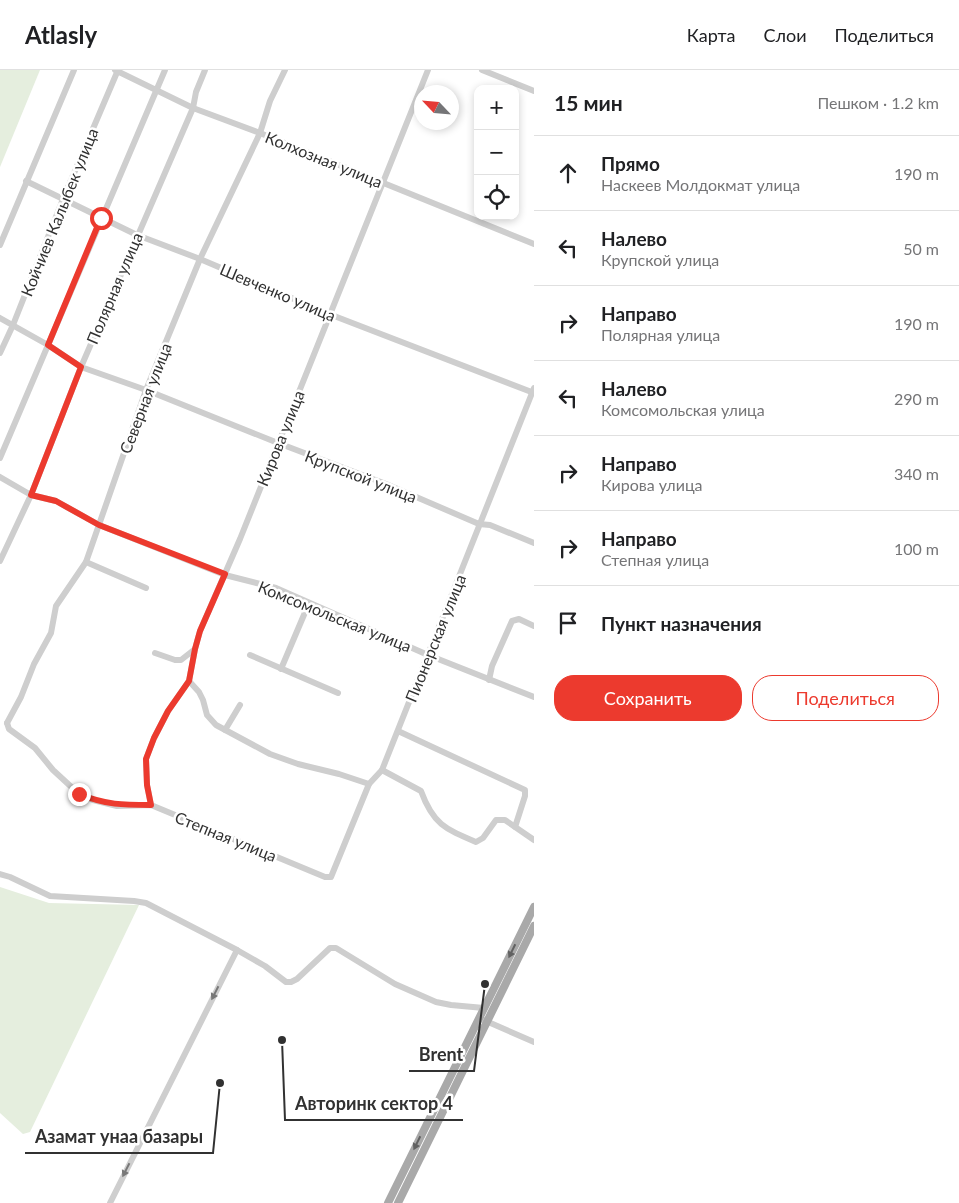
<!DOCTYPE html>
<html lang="ru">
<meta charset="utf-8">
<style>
:root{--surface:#fff;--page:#f6f6f6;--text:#202124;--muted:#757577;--line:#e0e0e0;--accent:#ec3a2e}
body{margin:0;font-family:Lato,sans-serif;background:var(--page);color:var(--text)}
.controls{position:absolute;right:15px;top:15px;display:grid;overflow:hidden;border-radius:10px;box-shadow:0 2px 8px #0003}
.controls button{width:45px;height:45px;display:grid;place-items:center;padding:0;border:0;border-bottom:1px solid var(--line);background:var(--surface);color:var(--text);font:25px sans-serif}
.compass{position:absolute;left:414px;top:15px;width:45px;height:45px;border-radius:50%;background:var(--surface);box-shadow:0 2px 8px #0003;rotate:296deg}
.stop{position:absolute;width:15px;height:15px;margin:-11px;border:4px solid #ec3a2e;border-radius:50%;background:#fff}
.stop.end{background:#ec3a2e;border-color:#fff;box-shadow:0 1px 5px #0008}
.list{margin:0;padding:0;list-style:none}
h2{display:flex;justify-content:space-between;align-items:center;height:65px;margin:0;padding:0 20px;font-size:21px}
h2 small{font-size:16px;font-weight:400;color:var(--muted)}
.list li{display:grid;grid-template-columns:32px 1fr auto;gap:15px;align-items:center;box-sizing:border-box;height:75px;padding:0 20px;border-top:1px solid var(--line)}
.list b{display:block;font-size:19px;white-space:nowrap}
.list p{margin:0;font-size:16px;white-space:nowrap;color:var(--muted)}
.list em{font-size:16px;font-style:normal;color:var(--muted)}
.actions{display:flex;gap:10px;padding:15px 20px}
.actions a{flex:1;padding:11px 0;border:1px solid var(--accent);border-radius:20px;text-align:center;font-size:18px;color:var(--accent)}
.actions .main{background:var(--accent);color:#fff}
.icon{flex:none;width:28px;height:28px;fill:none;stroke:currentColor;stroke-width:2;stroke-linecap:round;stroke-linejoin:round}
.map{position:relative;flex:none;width:534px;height:1133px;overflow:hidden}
header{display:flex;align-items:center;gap:30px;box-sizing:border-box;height:70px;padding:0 25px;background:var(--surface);border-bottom:1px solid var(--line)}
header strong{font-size:24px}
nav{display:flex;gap:28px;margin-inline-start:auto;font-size:18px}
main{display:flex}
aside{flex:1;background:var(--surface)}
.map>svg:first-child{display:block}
.green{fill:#e5eede}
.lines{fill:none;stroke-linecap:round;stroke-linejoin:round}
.minor{stroke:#cecece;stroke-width:6}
.major{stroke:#a9a9a9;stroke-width:8}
.oneway{fill:#616161}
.oneway2{fill:#787878}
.route{stroke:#ec3a2e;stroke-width:6}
.labels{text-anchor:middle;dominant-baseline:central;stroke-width:5;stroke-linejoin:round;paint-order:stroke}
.street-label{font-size:16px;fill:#313131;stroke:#fff}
.leader{fill:none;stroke:#313131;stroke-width:2}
.callout-dot{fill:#313131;stroke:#fff;stroke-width:2}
.callout-label{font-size:18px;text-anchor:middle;font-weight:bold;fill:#313131;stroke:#fff;stroke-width:5;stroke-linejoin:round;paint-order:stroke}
</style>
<header>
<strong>Atlasly</strong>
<nav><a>Карта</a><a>Слои</a><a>Поделиться</a></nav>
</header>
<main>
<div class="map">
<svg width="534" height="1133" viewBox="0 0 534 1133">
<rect width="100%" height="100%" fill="#fff"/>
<!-- green -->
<g class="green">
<polygon points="0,0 40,0 0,97"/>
<polygon points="0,817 49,833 139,835 30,1062 23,1064 0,1043"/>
</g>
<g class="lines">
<!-- minor -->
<g class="minor">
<polyline points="115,0 193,38 260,63 534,174"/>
<polyline points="482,0 534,21"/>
<polyline points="26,111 137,165 200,189 329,244 534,323"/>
<polyline points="0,175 74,0"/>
<polyline points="0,248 48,275 81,297 146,320 278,373 386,414 479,454 490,455 534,473"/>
<polyline points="0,283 13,255 63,129 118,0"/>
<polyline points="0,388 165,0"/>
<polyline points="0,407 31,425 56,431 99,455 225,505 276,518 428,585 534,627"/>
<polyline points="0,491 31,425 81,297 193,38 196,22 205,0"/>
<polyline points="86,492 146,518"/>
<polyline points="155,583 175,590 181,590 195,579"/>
<polyline points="250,585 338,623"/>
<polyline points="281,599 309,533"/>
<polyline points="489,610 492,596 512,551 519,549 534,556"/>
<polyline points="189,611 199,622 203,630 207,645 216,655 270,684 298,694 339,704 369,714"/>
<polyline points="7,653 9,659 35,678 53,700 79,724 93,730 117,736 151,735 325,807 331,807 369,714 382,700 534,318"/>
<polyline points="7,653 21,627 34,594 51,563 56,536 86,492 146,320 200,189 260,63 270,31 285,0"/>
<polyline points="225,660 240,635"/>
<polyline points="398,661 525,720 525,726 515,757"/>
<path d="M382,700L421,721C433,754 445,759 476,772L483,768L496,750H505L534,770"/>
<polyline points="151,735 147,715 146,689 154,668 168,641 189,611 195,579 200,561 240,469 428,0"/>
<polyline points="0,804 10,807 50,826 134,831 146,833 237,880 265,896 286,912 291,912 297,909 330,878 336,878 395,914 436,932 451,935 484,938"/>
<polyline points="479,948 534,972"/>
<polyline points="110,1133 237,880"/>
</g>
<!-- major -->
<g class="major">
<polyline points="388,1133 534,837"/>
<polyline points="398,1133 534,856"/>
</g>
</g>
<!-- one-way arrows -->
<defs><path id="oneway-solid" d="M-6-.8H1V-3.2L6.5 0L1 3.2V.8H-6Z" transform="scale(1.25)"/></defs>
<g class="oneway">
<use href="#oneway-solid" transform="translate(512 881) rotate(116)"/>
<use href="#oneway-solid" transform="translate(417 1073) rotate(116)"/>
</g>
<g class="oneway2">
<use href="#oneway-solid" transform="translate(215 923) rotate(117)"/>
<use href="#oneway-solid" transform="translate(126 1100) rotate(117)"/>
</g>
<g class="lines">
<!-- route -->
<path class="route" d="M79,724C106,735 123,735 151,735L147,715L146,689L154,668L168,641L189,611L195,579L200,561L225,504L99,455L56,431L31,425L81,297L48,275L101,148"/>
</g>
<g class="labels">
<!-- street labels -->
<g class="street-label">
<text transform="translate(324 89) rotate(22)">Колхозная улица</text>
<text transform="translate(59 142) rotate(-68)">Койчиев Калыбек улица</text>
<text transform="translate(114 218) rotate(-67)">Полярная улица</text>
<text transform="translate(278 222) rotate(23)">Шевченко улица</text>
<text transform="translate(145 328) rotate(-69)">Северная улица</text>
<text transform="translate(280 368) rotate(-68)">Кирова улица</text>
<text transform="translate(361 406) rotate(21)">Крупской улица</text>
<text transform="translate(335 546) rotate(22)">Комсомольская улица</text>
<text transform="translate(435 568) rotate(-68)">Пионерская улица</text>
<text transform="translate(226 766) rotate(22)">Степная улица</text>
</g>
</g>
<!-- callouts -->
<path class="leader" d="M485 914L474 1001H409M282 970L285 1050H463M220 1013L213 1083H25"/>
<g class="callout-dot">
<circle cx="485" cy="914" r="5"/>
<circle cx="282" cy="970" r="5"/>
<circle cx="220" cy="1013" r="5"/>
</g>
<g class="callout-label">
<text x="441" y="991">Brent</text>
<text x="374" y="1040">Авторинк сектор 4</text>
<text x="119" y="1073">Азамат унаа базары</text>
</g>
</svg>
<div class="controls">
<button>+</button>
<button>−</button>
<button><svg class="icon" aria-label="locate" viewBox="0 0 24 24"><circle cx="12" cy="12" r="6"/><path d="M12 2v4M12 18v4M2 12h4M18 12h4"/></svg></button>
</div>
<svg class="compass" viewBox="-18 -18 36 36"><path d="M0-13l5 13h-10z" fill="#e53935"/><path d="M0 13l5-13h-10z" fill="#757577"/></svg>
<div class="stop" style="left:101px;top:148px"></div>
<div class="stop end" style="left:79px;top:724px"></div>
</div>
<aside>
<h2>15 мин<small>Пешком · 1.2 km</small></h2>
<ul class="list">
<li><svg class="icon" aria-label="ahead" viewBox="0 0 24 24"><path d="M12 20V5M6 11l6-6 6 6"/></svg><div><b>Прямо</b><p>Наскеев Молдокмат улица</p></div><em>190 m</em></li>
<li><svg class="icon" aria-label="left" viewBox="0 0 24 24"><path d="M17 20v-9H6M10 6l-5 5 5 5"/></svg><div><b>Налево</b><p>Крупской улица</p></div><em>50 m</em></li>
<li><svg class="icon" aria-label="right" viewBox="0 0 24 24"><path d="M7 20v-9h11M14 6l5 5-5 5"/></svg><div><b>Направо</b><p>Полярная улица</p></div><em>190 m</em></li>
<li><svg class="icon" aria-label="left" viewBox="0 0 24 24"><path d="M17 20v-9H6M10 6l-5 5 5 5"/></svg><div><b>Налево</b><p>Комсомольская улица</p></div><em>290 m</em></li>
<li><svg class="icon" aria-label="right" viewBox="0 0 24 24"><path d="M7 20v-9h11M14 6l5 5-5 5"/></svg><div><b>Направо</b><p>Кирова улица</p></div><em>340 m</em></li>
<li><svg class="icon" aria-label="right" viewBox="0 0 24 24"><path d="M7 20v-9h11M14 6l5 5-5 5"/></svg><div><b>Направо</b><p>Степная улица</p></div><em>100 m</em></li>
<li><svg class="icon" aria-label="arrive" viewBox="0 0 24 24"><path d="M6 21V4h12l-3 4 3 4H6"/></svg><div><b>Пункт назначения</b></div></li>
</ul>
<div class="actions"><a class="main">Сохранить</a><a>Поделиться</a></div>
</aside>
</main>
